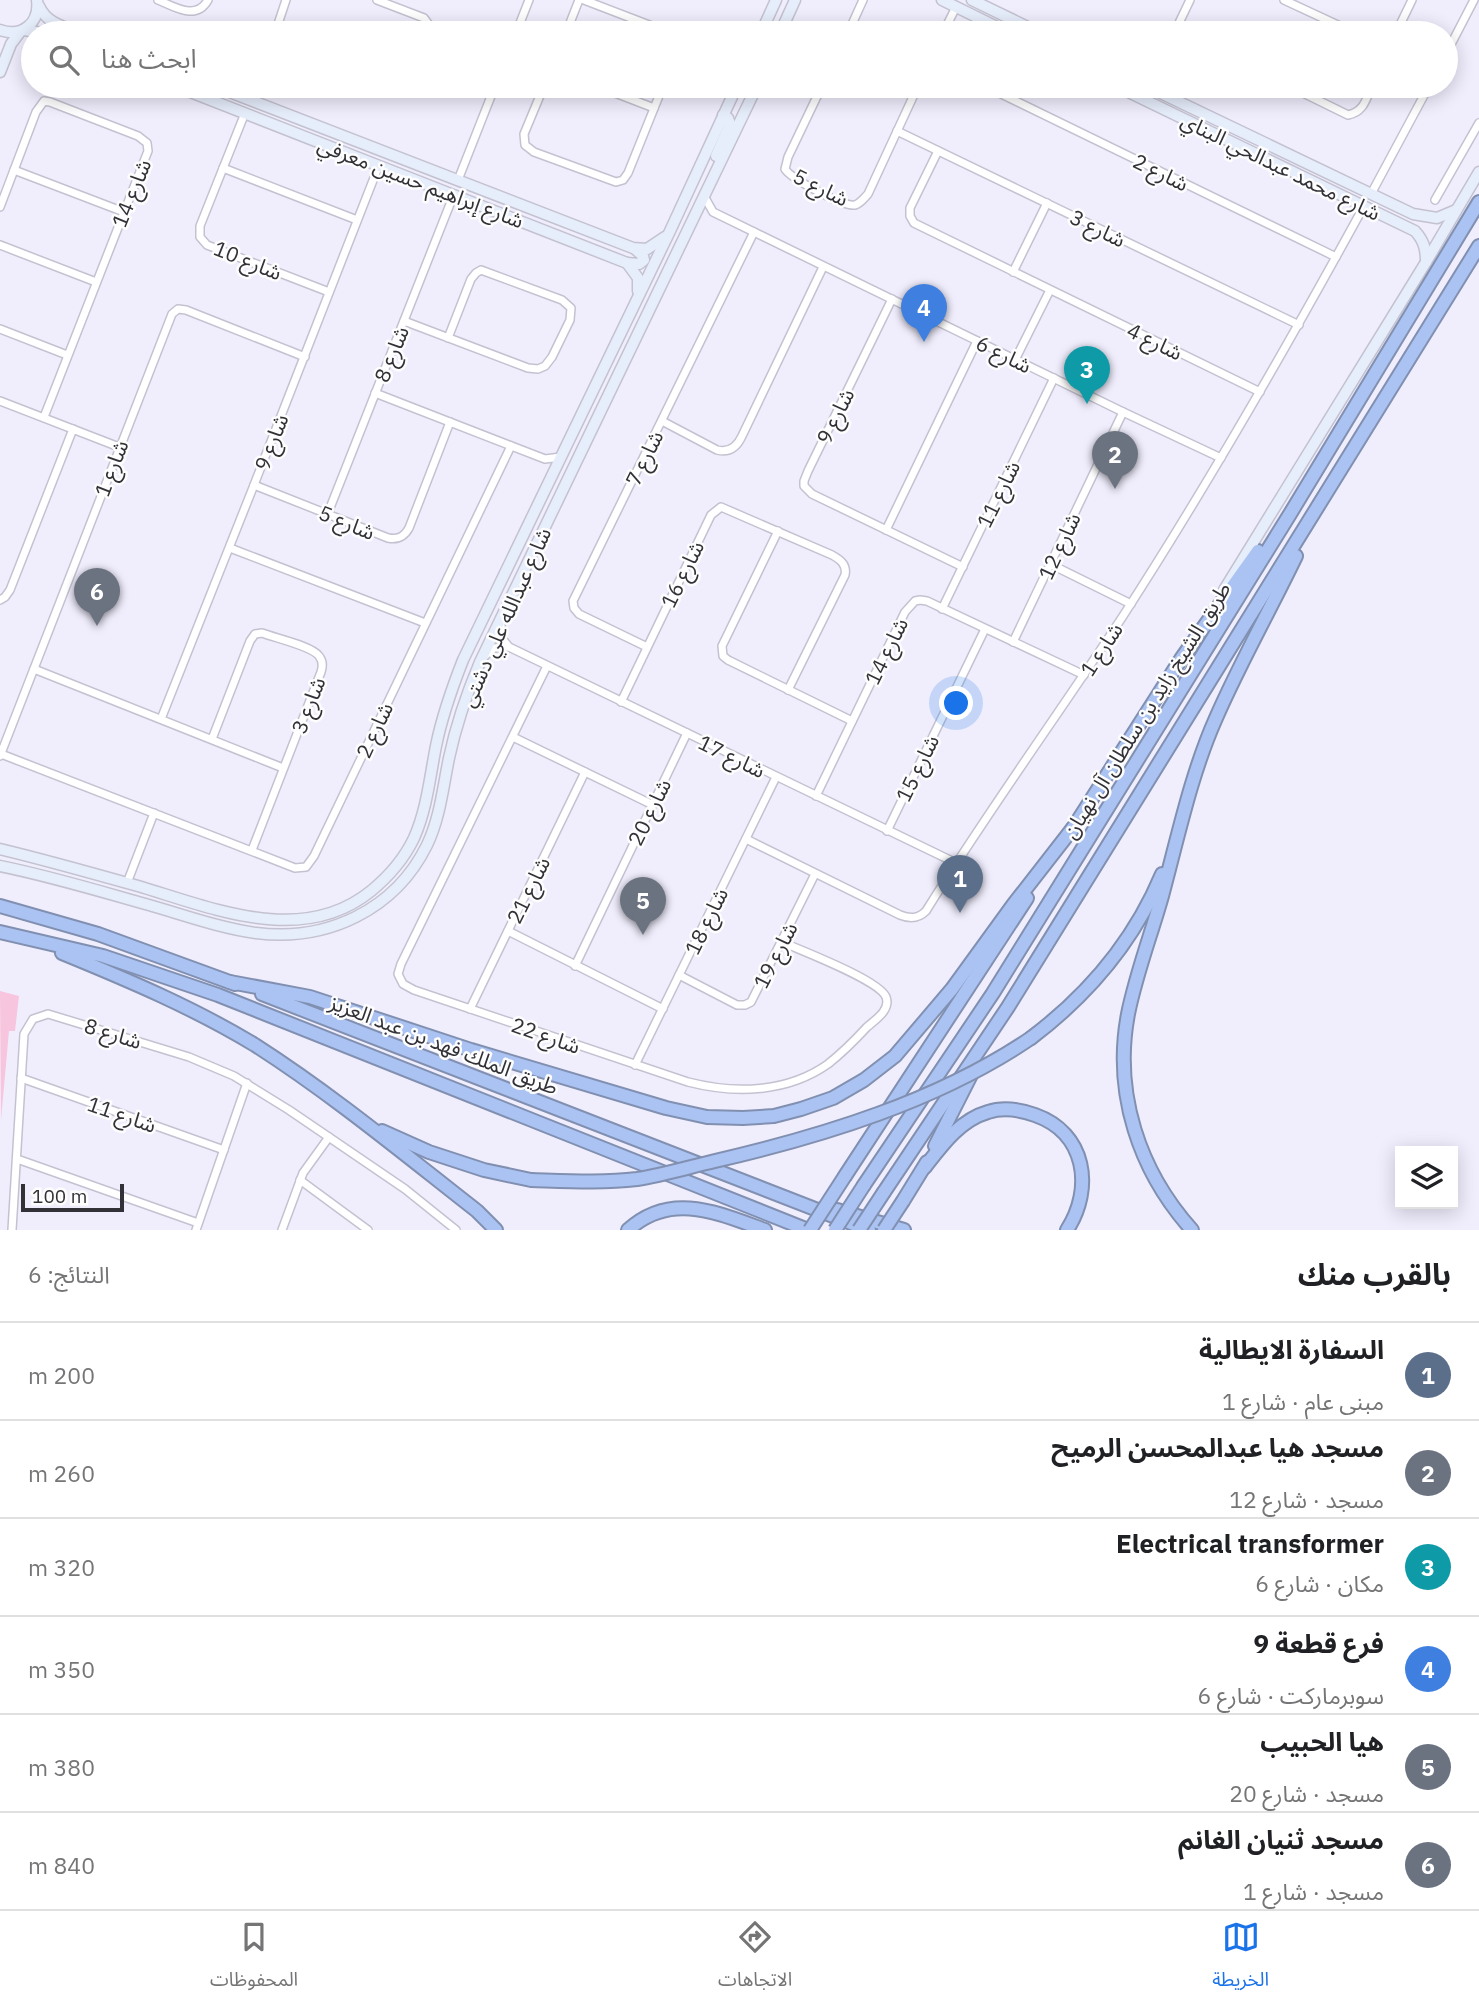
<!DOCTYPE html>
<html lang="ar">
<meta charset="utf-8">
<style>
:root{--surface:#fff;--page:#f2f2f2;--text:#202124;--muted:#757577;--line:#e0e0e0;--accent:#1a73e8}
body{margin:0;font-family:"IBM Plex Sans","Noto Sans Arabic",sans-serif;background:var(--page);color:var(--text);direction:rtl}
.controls{position:absolute;right:21px;bottom:21px;display:grid;overflow:hidden;border-radius:0px;box-shadow:0 4px 18px #0003}
.controls button{width:63px;height:63px;display:grid;place-items:center;padding:0;border:0;border-bottom:2px solid var(--line);background:var(--surface);color:var(--text);font:35px sans-serif}
.scale{position:absolute;left:21px;bottom:18px;width:103px;box-sizing:border-box;padding-left:7px;border:4px solid #323137;border-top:0;font-size:19px;line-height:24px;white-space:nowrap;color:#323137;-webkit-text-stroke:5px #fdfdfd;paint-order:stroke}
.you{position:absolute;left:957px;top:704px;width:24px;height:24px;margin:-18px;border:5px solid #fff;border-radius:50%;background:#1a73e8;box-shadow:0 0 0 10px #1a73e833}
.badge{display:grid;place-items:center;width:46px;height:46px;border-radius:50%;background:var(--accent);color:#fff;font-size:23px;font-weight:700}
.pin{position:absolute;translate:-50% -58px;filter:drop-shadow(0 2px 4px #0008)}
.pin::after{content:'';position:absolute;top:37px;width:24px;height:21px;background:inherit;clip-path:polygon(0 0,100% 0,50% 100%)}
.list{margin:0;padding:0;list-style:none}
h2{display:flex;justify-content:space-between;align-items:center;height:91px;margin:0;padding:0 28px;font-size:30px}
h2 small{font-size:23px;font-weight:400;color:var(--muted)}
.list li{display:grid;grid-template-columns:46px 1fr auto;gap:21px;align-items:center;box-sizing:border-box;height:98px;padding:0 28px;border-top:2px solid var(--line)}
.list b{display:block;font-size:26px;white-space:nowrap}
.list p{margin:0;font-size:23px;white-space:nowrap;color:var(--muted)}
.list em{font-size:23px;font-style:normal;color:var(--muted)}
.icon{flex:none;width:38px;height:38px;fill:none;stroke:currentColor;stroke-width:2;stroke-linecap:round;stroke-linejoin:round}
.map{position:relative;flex:none;width:1479px;height:1230px;overflow:hidden;direction:ltr}
.search{position:absolute;background:var(--surface);box-shadow:0 4px 18px #0003;left:21px;right:21px;top:21px;height:77px;display:flex;align-items:center;gap:18px;box-sizing:border-box;padding:0 24px;border-radius:38px;color:var(--muted);font-size:26px}
.sheet{height:679px;background:var(--surface)}
nav{display:flex;justify-content:space-around;align-items:center;box-sizing:border-box;height:98px;border-top:2px solid var(--line);background:var(--surface);font-size:19px;color:var(--muted)}
nav a{display:grid;justify-items:center;gap:4px}
nav .on{color:var(--accent)}
.map>svg:first-child{display:block}
.green{fill:#f8c5de}
.lines{fill:none;stroke-linecap:round;stroke-linejoin:round}
.street-casing{stroke:#c4c2d0;stroke-width:10}
.secondary-casing{stroke:#c4c2d0;stroke-width:13}
.highway-casing{stroke:#8190b1;stroke-width:16}
.street{stroke:#fff;stroke-width:7}
.secondary{stroke:#e6edfb;stroke-width:10}
.highway{stroke:#abc3f2;stroke-width:12}
.highway-bridge-casing{stroke:#8190b1;stroke-width:16;stroke-linecap:butt}
.highway-bridge{stroke:#abc3f2;stroke-width:12}
.labels{text-anchor:middle;dominant-baseline:central;stroke-width:5;stroke-linejoin:round;paint-order:stroke}
.street-label{font-size:21px;fill:#323137;stroke:#fdfdfd}
</style>
<div class="map">
<svg width="1479" height="1230" viewBox="0 0 1479 1230">
<rect width="100%" height="100%" fill="#f0eefd"/>
<!-- green -->
<polygon class="green" points="0,991 19,996 15,1031 9,1031 1,1120"/>
<g class="lines">
<defs>
<g id="street">
<path d="M158,0C175,7 196,21 208,0"/>
<polyline points="377,0 424,18 430,26 431,33"/>
<polyline points="584,0 670,33"/>
<polyline points="1284,0 1355,33"/>
<polyline points="275,33 286,0"/>
<polyline points="516,33 529,0"/>
<polyline points="566,33 579,0"/>
<polyline points="848,33 863,0"/>
<polyline points="943,33 956,7"/>
<polyline points="1185,33 1182,30 1179,23 1190,0"/>
<polyline points="1396,33 1412,0"/>
<polyline points="1446,54 1474,0"/>
<polyline points="382,86 401,92 410,86"/>
<polyline points="544,86 524,134 525,145 534,152 616,182 623,180 628,173 663,86"/>
<polyline points="597,86 654,108"/>
<path d="M822,86L788,157L785,169C791,179 844,207 855,205C861,203 864,198 868,194L918,86"/>
<polyline points="985,86 1336,257"/>
<path d="M1289,86L1348,115C1364,112 1366,99 1372,86"/>
<polyline points="251,100 256,86"/>
<polyline points="245,113 200,226 200,237 207,245 329,292"/>
<polyline points="897,131 1299,325"/>
<polyline points="938,151 910,208 910,216 914,223 1260,392"/>
<polyline points="223,168 357,220"/>
<polyline points="14,170 124,212"/>
<polyline points="458,180 495,86"/>
<polyline points="1371,194 1429,86"/>
<polyline points="704,196 713,212 1123,412 1221,458"/>
<polyline points="1435,200 1479,123"/>
<polyline points="0,207 36,112 44,101 50,102 138,136 147,143 148,151 44,417"/>
<polyline points="0,245 96,282"/>
<polyline points="1013,272 1047,203"/>
<polyline points="892,299 808,471 804,481 804,486 812,494 963,567"/>
<polyline points="404,321 528,368 538,369 545,366 552,357 570,320 571,308 562,300 481,270 476,273 471,279 448,338"/>
<polyline points="0,329 67,355"/>
<polyline points="1015,360 1050,290"/>
<polyline points="375,393 545,459 561,457"/>
<polyline points="0,401 119,447"/>
<path d="M662,421L717,450C729,453 737,447 742,436L823,267"/>
<path d="M254,485L388,538C398,540 404,537 409,528L450,422"/>
<polyline points="328,513 454,194"/>
<polyline points="886,530 977,341"/>
<polyline points="778,531 722,646 723,656 728,660 852,721"/>
<polyline points="230,548 425,623"/>
<polyline points="1050,564 1131,604"/>
<polyline points="0,600 5,597 10,590 73,429"/>
<polyline points="942,609 1054,378"/>
<polyline points="501,622 501,637 509,647 956,863"/>
<polyline points="1013,642 1123,412"/>
<polyline points="647,647 579,614 574,608 573,601 754,232"/>
<polyline points="485,656 494,648 508,647"/>
<path d="M547,666L401,964L398,974L403,984L414,990L688,1082C735,1094 787,1093 828,1064C842,1053 855,1040 867,1027C875,1020 891,1010 886,997C879,980 802,951 782,942"/>
<polyline points="34,669 283,768"/>
<path d="M621,702L711,515L721,507L832,555C841,560 847,565 845,575L788,690"/>
<polyline points="161,719 254,485 379,165"/>
<polyline points="513,737 653,805"/>
<path d="M212,739L250,641L255,634L262,633C275,638 312,646 319,656C323,661 323,666 321,672L252,850"/>
<polyline points="1,754 295,868 306,867 314,856 511,446"/>
<polyline points="0,756 172,314 178,309 186,310 305,357"/>
<polyline points="816,796 905,612 915,601 920,600 927,601 1084,675"/>
<polyline points="887,831 985,629"/>
<path d="M746,839L900,915C910,919 918,919 926,911C988,811 1058,715 1123,616C1209,483 1288,345 1364,206"/>
<polyline points="127,883 154,813"/>
<polyline points="508,931 663,1009"/>
<polyline points="575,966 687,733"/>
<polyline points="679,975 737,1005 745,1005 751,1002 815,874"/>
<polyline points="470,1009 585,772"/>
<polyline points="635,1065 776,777"/>
<polyline points="21,1078 224,1150"/>
<polyline points="17,1159 198,1223"/>
<polyline points="300,1180 368,1230"/>
<polyline points="12,1230 24,1034 33,1019 48,1014 189,1057 234,1076 289,1110 405,1189 456,1230"/>
<polyline points="196,1230 247,1083"/>
<polyline points="282,1230 303,1173 329,1137"/>
</g>
<g id="secondary">
<polyline points="942,0 1009,33"/>
<polyline points="972,0 1040,33"/>
<path d="M39,6C46,23 64,27 81,33"/>
<path d="M0,30C22,38 40,23 37,0"/>
<polyline points="24,30 42,33"/>
<polyline points="761,33 776,0"/>
<polyline points="780,33 795,0"/>
<polyline points="0,72 11,44 20,32"/>
<polyline points="175,86 627,263 638,278 638,291"/>
<polyline points="214,86 633,248 647,249 665,237"/>
<path d="M1116,86L1415,231C1424,241 1426,249 1426,262"/>
<polyline points="1146,86 1413,214 1437,218 1456,210"/>
<polyline points="716,156 730,124 728,118 723,115"/>
<polyline points="627,263 639,264 644,260 643,256 635,249"/>
<polyline points="1224,590 1426,262 1479,172"/>
<path d="M0,849C46,860 92,873 138,886C212,908 302,947 371,891C388,877 404,859 414,838C427,809 430,776 436,746C442,716 452,688 463,660L670,231L737,86"/>
<path d="M0,866C50,876 99,891 149,905C184,915 220,928 256,933C327,942 395,910 427,845C440,818 443,787 449,758C456,725 467,693 480,662L757,86"/>
</g>
<g id="highway">
<polyline points="1070,833 1181,659 1258,551"/>
<polyline points="0,906 98,934 235,984"/>
<polyline points="0,932 103,956 218,995 808,1230"/>
<path d="M62,953C128,980 194,1008 255,1045C333,1095 404,1154 477,1211L496,1230"/>
<polyline points="230,982 310,997 471,1050 666,1108 707,1117 743,1118 774,1116 801,1109 833,1098 864,1080 895,1056 952,989 1013,905 1073,828"/>
<polyline points="262,994 869,1230"/>
<path d="M1031,1038C1088,995 1134,941 1162,874"/>
<polyline points="382,1131 429,1152 484,1170 531,1180"/>
<polyline points="935,1146 973,1071"/>
<path d="M925,1167C942,1145 960,1120 988,1112C1003,1107 1021,1110 1035,1115C1086,1133 1094,1188 1067,1230"/>
<polyline points="845,1176 1027,898"/>
<polyline points="864,1185 993,993 1290,514 1479,202"/>
<polyline points="884,1192 1008,1007 1479,246"/>
<polyline points="903,1201 927,1162"/>
<polyline points="837,1210 904,1230"/>
<path d="M628,1230C671,1191 718,1213 765,1230"/>
<path d="M1192,1230C1139,1171 1113,1093 1128,1014C1136,974 1151,935 1162,896C1178,837 1191,774 1216,718C1240,663 1270,610 1296,556"/>
</g>
</defs>
<!-- street casing -->
<use href="#street" class="street-casing"/>
<!-- secondary casing -->
<use href="#secondary" class="secondary-casing"/>
<!-- highway casing -->
<use href="#highway" class="highway-casing"/>
<!-- street -->
<use href="#street" class="street"/>
<!-- secondary -->
<use href="#secondary" class="secondary"/>
<!-- highway -->
<use href="#highway" class="highway"/>
<defs>
<g id="highway-bridge">
<path d="M531,1180C566,1181 603,1183 637,1179C663,1175 689,1167 715,1161C823,1136 938,1101 1031,1038"/>
<polyline points="810,1230 845,1176"/>
<polyline points="835,1230 864,1185"/>
<polyline points="859,1230 884,1192"/>
<polyline points="884,1230 903,1201"/>
</g>
</defs>
<!-- highway-bridge casing -->
<use href="#highway-bridge" class="highway-bridge-casing"/>
<!-- highway-bridge -->
<use href="#highway-bridge" class="highway-bridge"/>
</g>
<g class="labels">
<!-- street labels -->
<g class="street-label">
<text transform="translate(1281 166) rotate(26)">شارع محمد عبدالحي البناي</text>
<text transform="translate(1161 172) rotate(26)">شارع 2</text>
<text transform="translate(421 182) rotate(21)">شارع إبراهيم حسين معرفي</text>
<text transform="translate(821 187) rotate(26)">شارع 5</text>
<text transform="translate(131 193) rotate(-68)">شارع 14</text>
<text transform="translate(1098 228) rotate(26)">شارع 3</text>
<text transform="translate(248 260) rotate(22)">شارع 10</text>
<text transform="translate(1155 341) rotate(26)">شارع 4</text>
<text transform="translate(391 354) rotate(-68)">شارع 8</text>
<text transform="translate(1004 354) rotate(26)">شارع 6</text>
<text transform="translate(835 416) rotate(-64)">شارع 9</text>
<text transform="translate(271 442) rotate(-69)">شارع 9</text>
<text transform="translate(644 458) rotate(-64)">شارع 7</text>
<text transform="translate(111 468) rotate(-69)">شارع 1</text>
<text transform="translate(998 494) rotate(-64)">شارع 11</text>
<text transform="translate(347 522) rotate(22)">شارع 5</text>
<text transform="translate(1059 546) rotate(-65)">شارع 12</text>
<text transform="translate(682 574) rotate(-64)">شارع 16</text>
<text transform="translate(505 617) rotate(-66)">شارع عبدالله علي دشتي</text>
<text transform="translate(1101 649) rotate(-57)">شارع 1</text>
<text transform="translate(886 651) rotate(-64)">شارع 14</text>
<text transform="translate(308 705) rotate(-69)">شارع 3</text>
<text transform="translate(1146 710) rotate(-58)">طريق الشيخ زايد بن سلطان آل نهيان</text>
<text transform="translate(374 730) rotate(-65)">شارع 2</text>
<text transform="translate(732 756) rotate(26)">شارع 17</text>
<text transform="translate(917 768) rotate(-64)">شارع 15</text>
<text transform="translate(649 812) rotate(-64)">شارع 20</text>
<text transform="translate(528 890) rotate(-64)">شارع 21</text>
<text transform="translate(706 921) rotate(-64)">شارع 18</text>
<text transform="translate(775 955) rotate(-63)">شارع 19</text>
<text transform="translate(113 1033) rotate(17)">شارع 8</text>
<text transform="translate(546 1035) rotate(19)">شارع 22</text>
<text transform="translate(444 1044) rotate(21)">طريق الملك فهد بن عبد العزيز</text>
<text transform="translate(122 1114) rotate(19)">شارع 11</text>
</g>
</g>
</svg>
<div class="controls">
<button><svg class="icon" aria-label="layers" viewBox="0 0 24 24"><path d="M12 4l9 5-9 5-9-5zM3 14l9 5 9-5"/></svg></button>
</div>
<div class="scale">100 m</div>
<div class="you"></div>
<div class="pin badge" style="left:960px;top:913px;background:#5c6f8a">1</div>
<div class="pin badge" style="left:1115px;top:489px;background:#6b7280">2</div>
<div class="pin badge" style="left:1087px;top:404px;background:#0f9aa8">3</div>
<div class="pin badge" style="left:924px;top:342px;background:#3f7fe0">4</div>
<div class="pin badge" style="left:643px;top:935px;background:#6b7280">5</div>
<div class="pin badge" style="left:97px;top:626px;background:#6b7280">6</div>
<div class="search"><svg class="icon" aria-label="search" viewBox="0 0 24 24"><circle cx="10" cy="10" r="6"/><path d="M15 15l6 6"/></svg>ابحث هنا</div>
</div>
<section class="sheet">
<h2>بالقرب منك<small>النتائج: 6</small></h2>
<ul class="list">
<li><span class="badge" style="background:#5c6f8a">1</span><div><b>السفارة الايطالية</b><p>مبنى عام · شارع 1</p></div><em>200 m</em></li>
<li><span class="badge" style="background:#6b7280">2</span><div><b>مسجد هيا عبدالمحسن الرميح</b><p>مسجد · شارع 12</p></div><em>260 m</em></li>
<li><span class="badge" style="background:#0f9aa8">3</span><div><b>Electrical transformer</b><p>مكان · شارع 6</p></div><em>320 m</em></li>
<li><span class="badge" style="background:#3f7fe0">4</span><div><b>فرع قطعة 9</b><p>سوبرماركت · شارع 6</p></div><em>350 m</em></li>
<li><span class="badge" style="background:#6b7280">5</span><div><b>هيا الحبيب</b><p>مسجد · شارع 20</p></div><em>380 m</em></li>
<li><span class="badge" style="background:#6b7280">6</span><div><b>مسجد ثنيان الغانم</b><p>مسجد · شارع 1</p></div><em>840 m</em></li>
</ul>
</section>
<nav>
<a class="on"><svg class="icon" aria-label="map" viewBox="0 0 24 24"><path d="M3 6l6-2 6 2 6-2v14l-6 2-6-2-6 2zM9 4v14M15 6v14"/></svg>الخريطة</a>
<a><svg class="icon" aria-label="directions" viewBox="0 0 24 24"><path d="M12 3l9 9-9 9-9-9zM9 14v-3h6M13 9l2 2-2 2"/></svg>الاتجاهات</a>
<a><svg class="icon" aria-label="saved" viewBox="0 0 24 24"><path d="M7 4h10v16l-5-4-5 4z"/></svg>المحفوظات</a>
</nav>
